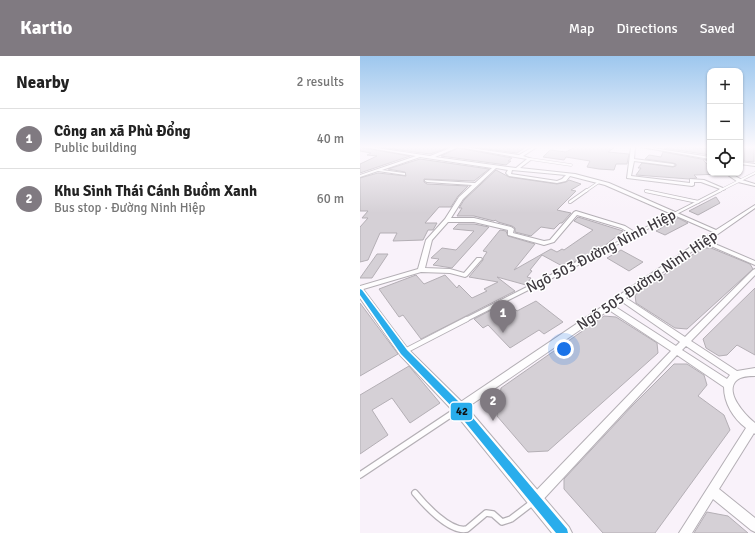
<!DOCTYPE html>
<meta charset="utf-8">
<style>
:root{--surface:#fff;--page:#f6f6f6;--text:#222;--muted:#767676;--line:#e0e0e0;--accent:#807a81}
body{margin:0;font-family:Signika,sans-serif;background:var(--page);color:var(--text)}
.controls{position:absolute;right:12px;top:12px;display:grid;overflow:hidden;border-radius:8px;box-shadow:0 1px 3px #0004}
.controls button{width:36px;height:36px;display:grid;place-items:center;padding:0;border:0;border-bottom:1px solid var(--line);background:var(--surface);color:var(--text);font:20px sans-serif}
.you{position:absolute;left:204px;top:293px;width:14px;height:14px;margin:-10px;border:3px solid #fff;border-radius:50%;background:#1a73e8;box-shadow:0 0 0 6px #1a73e833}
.badge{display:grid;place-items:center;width:26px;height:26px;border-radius:50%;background:var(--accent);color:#fff;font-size:13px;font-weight:700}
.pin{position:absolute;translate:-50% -33px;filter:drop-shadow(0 1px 2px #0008)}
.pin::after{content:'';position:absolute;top:21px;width:14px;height:12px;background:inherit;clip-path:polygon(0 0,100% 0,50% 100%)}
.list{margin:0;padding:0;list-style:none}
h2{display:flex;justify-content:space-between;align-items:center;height:52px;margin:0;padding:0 16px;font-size:17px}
h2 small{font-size:13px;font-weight:400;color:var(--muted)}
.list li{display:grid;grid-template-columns:26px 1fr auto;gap:12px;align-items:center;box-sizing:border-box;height:60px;padding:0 16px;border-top:1px solid var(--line)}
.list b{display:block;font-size:15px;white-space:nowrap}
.list p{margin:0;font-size:13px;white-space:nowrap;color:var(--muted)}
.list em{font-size:13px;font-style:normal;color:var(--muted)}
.icon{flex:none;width:22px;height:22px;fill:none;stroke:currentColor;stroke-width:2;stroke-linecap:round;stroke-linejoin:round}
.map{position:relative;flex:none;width:395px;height:477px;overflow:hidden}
header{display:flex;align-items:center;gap:24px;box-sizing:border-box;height:56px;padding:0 20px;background:var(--accent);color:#fff}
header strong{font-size:19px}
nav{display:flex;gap:22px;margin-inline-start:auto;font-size:14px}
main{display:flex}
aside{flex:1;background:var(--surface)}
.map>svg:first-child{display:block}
.building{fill:#d5d0d6;stroke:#b4afb5}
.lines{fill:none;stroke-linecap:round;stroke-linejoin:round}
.lane-far4-casing{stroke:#b4afb5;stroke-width:3}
.lane-far3-casing{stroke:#b4afb5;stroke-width:4}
.lane-far2-casing{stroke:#b4afb5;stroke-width:5.5}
.lane-far1-casing{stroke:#b4afb5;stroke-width:6}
.lane-casing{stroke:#b4afb5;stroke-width:8}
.street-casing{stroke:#b4afb5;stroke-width:2}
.secondary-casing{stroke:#b4afb5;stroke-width:2}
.lane-far4{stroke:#fefdfe;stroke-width:2}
.lane-far3{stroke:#fefdfe;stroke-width:2.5}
.lane-far2{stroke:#fefdfe;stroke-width:3.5}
.lane-far1{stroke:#fefdfe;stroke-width:4.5}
.lane{stroke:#fefdfe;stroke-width:5.5}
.street{fill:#fefdfe;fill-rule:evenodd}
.secondary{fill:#fefdfe;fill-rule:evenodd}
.bus-1-casing{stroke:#fff;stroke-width:3}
.bus-1{fill:#29adec;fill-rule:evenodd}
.labels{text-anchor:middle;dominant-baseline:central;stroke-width:3;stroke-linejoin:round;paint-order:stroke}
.street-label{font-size:15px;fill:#3f3a40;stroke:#fff}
.line-badge{stroke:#fff;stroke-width:1.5}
.pale-badge-label{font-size:11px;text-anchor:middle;font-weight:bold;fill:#111}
</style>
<header>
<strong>Kartio</strong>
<nav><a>Map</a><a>Directions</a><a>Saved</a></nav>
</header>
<main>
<aside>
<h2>Nearby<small>2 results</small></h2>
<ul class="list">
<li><span class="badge">1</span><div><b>Công an xã Phù Đổng</b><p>Public building</p></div><em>40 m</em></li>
<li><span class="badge">2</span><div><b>Khu Sinh Thái Cánh Buồm Xanh</b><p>Bus stop · Đường Ninh Hiệp</p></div><em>60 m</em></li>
</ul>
</aside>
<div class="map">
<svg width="395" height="477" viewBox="0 0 395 477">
<rect width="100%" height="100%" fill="#f9f2fa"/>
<!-- building -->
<g class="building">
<polygon points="0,91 3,92 50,100 0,117 0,108 17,100 7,99 11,97 0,95"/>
<polygon points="18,91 90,91 70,98"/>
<polygon points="112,91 166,91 157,97"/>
<polygon points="215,91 255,91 248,96 269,98 267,108 256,108 254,114 239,113 227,111 230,105 206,101 204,104 183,101 190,94 206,96"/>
<polygon points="305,91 350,92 350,99 304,92"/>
<polygon points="385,91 394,91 394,106 384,105"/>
<polygon points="98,92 152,102 148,105 151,105 146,109 81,100"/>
<polygon points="303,96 347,104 343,104 350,111 350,117 361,118 334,119 337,122 329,123 276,119 281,112 278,112 282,107 313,111 316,110 316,108 313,107 285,103 289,99 301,101"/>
<polygon points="60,103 129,113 114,125 64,123 64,126 67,128 108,130 98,140 91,151 79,151 65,167 77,167 73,174 68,174 63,184 33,185 37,177 20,177 8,204 0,206 0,171 8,162 2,162 8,155 0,155 0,122 18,117 46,120 45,116 28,113"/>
<polygon points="136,114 149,121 197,128 206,126 209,124 221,128 211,134 216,135 197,154 211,157 202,167 200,167 194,173 181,171 171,180 155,176 155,172 152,170 138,166 135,164 134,165 114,160 97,160 102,152 99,152 104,144"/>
<polygon points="356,141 360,147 338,159 329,155"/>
<polygon points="218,161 263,175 243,191 204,211 182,199 170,214 172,215 167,221 171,222 166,229 137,221 155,235 61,283 43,259 39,261 19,233 56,219 64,228 85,219 97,232 99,229 112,242 127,235 124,233 138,226 109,221 123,204 123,202 127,196 123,195 140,174 146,175 148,180 175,188 154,214 191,193 197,196 202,193 204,194 233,174 214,165"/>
<polygon points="318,162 328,167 305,179 296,175"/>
<polygon points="98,168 114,168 129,171 92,212 73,209 79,203 71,202 82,192 96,194 114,175 93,173"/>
<polygon points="342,192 351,192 390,208 393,213 327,273 315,272 276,247 275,239"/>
<polygon points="261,194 283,206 269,215 247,202"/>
<polygon points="17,198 28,198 12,222 0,222"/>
<polygon points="395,232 395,299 377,289 367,299 359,300 346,292 343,283"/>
<polygon points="176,245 203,266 184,278 179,274 150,292 128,269 123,272 114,263 147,246 157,255"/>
<polygon points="0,247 38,298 0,320"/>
<polygon points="244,260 256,261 297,287 298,297 188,395 168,396 137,360 141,332"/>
<polygon points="314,308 327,308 344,319 347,329 338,340 364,359 370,374 295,477 243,477 204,433 204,423 272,350"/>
<polygon points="49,310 80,347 50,367 32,342 12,354 28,379 0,398 0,339"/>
<polygon points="347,456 368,460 388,477 334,477"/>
</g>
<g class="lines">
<defs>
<g id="lane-far4">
<polyline points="170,103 211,109"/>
<polyline points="226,135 239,126"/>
<polyline points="359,135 395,117"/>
</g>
<g id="lane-far3">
<polyline points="286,135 338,146"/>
<polyline points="210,146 227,134"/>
<polyline points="248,192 361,134"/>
</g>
<polyline id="lane-far2" points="105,264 250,191"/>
<g id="lane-far1">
<polyline points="45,295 107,263"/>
<polyline points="92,358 97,354"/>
</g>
<g id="lane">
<polyline points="0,419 93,357"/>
<path d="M55,437C64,448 90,477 107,473L126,457L133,458L142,466L151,463L172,447"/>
</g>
<g id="street">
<path d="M3,91H10L70,100L93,91H97L96,92L75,101L156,112L167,103L98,91H104L159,99L173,91H177L163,100L172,103L160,112L215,118L249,127L356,174L395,149V152L348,185L395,205V209L344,187L266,242L325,281L393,214L395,213V219L331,285L377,315L395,312V320C389,320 382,320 377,324C363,336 386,360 395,367V378L394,377L359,433L395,462V476L391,474L353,443L332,477H319L386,372C373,362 364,347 364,331L317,299L179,448L175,450L171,448L169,444L171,440L311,295L249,254L102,355L99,356L96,355L94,352L96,349L353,176L245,129L210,120L206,125L197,127L149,120L146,117L148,114L136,112L103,143L91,162H114L151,171L154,173L153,177L184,185L190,184L214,156L216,155L265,170L278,178L275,180L273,179L261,172L217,159L194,186L184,189L148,179V174L114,166H88L72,184L65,212L90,213L104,217L117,202H121L122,203L121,204L107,220L105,221L90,217L61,216L0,234V230L58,213L66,184L85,163L99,141L112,129L67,126L65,125V124L115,127L132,112L60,101L22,114L44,117H45V119L18,115L0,121V119L56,100ZM152,114L206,119L202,123L197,125L151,118ZM261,245L320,286L316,290L254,250ZM326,290L370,319L367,323L322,294Z"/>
<polygon points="271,91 275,91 274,103 313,108 315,109 313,110 274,105 271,120 330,127 330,123 344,124 365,133 363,134 341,126 334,126 334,129 332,130 267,122"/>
<polygon points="281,91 287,91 350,101 350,103"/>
<polygon points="380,106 395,108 395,110 380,108"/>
<polygon points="365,117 370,117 382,124 395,128 395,130 378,126"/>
</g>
<polygon id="secondary" points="0,232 3,233 48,293 104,348 209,471 212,477 192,477 94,356 40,299 0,242"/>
</defs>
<!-- lane-far4 casing -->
<use href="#lane-far4" class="lane-far4-casing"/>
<!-- lane-far3 casing -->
<use href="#lane-far3" class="lane-far3-casing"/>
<!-- lane-far2 casing -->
<use href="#lane-far2" class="lane-far2-casing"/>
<!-- lane-far1 casing -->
<use href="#lane-far1" class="lane-far1-casing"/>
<!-- lane casing -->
<use href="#lane" class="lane-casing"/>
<!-- street casing -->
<use href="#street" class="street-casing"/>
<!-- secondary casing -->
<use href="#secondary" class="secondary-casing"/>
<!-- lane-far4 -->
<use href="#lane-far4" class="lane-far4"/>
<!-- lane-far3 -->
<use href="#lane-far3" class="lane-far3"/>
<!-- lane-far2 -->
<use href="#lane-far2" class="lane-far2"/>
<!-- lane-far1 -->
<use href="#lane-far1" class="lane-far1"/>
<!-- lane -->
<use href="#lane" class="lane"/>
<!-- street -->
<use href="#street" class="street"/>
<!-- secondary -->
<use href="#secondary" class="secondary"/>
<defs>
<polygon id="bus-1" points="0,233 2,234 47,294 102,349 207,473 208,477 196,477 96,355 41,298 0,239"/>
</defs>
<!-- bus-1 casing -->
<use href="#bus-1" class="bus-1-casing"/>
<!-- bus-1 -->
<use href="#bus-1" class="bus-1"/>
</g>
<!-- sky -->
<linearGradient id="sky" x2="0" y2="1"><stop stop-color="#9dc7ee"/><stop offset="0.58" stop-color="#fcf9fd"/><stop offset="1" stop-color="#fcf9fd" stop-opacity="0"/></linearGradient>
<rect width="395" height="157" fill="url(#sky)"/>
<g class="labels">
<!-- street labels -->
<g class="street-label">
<text transform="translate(241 195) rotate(-27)">Ngõ 503 Đường Ninh Hiệp</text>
<text transform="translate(287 224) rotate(-34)">Ngõ 505 Đường Ninh Hiệp</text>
</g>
</g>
<rect class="line-badge" x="90" y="346" width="23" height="19" rx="4" fill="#29adec"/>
<g class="pale-badge-label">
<text x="102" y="359">42</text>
</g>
</svg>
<div class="controls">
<button>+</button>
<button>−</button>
<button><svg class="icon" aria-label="locate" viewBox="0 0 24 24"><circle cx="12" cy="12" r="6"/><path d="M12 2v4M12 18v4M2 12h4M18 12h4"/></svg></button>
</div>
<div class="you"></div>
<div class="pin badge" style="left:143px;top:277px">1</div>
<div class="pin badge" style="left:133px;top:365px">2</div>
</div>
</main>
